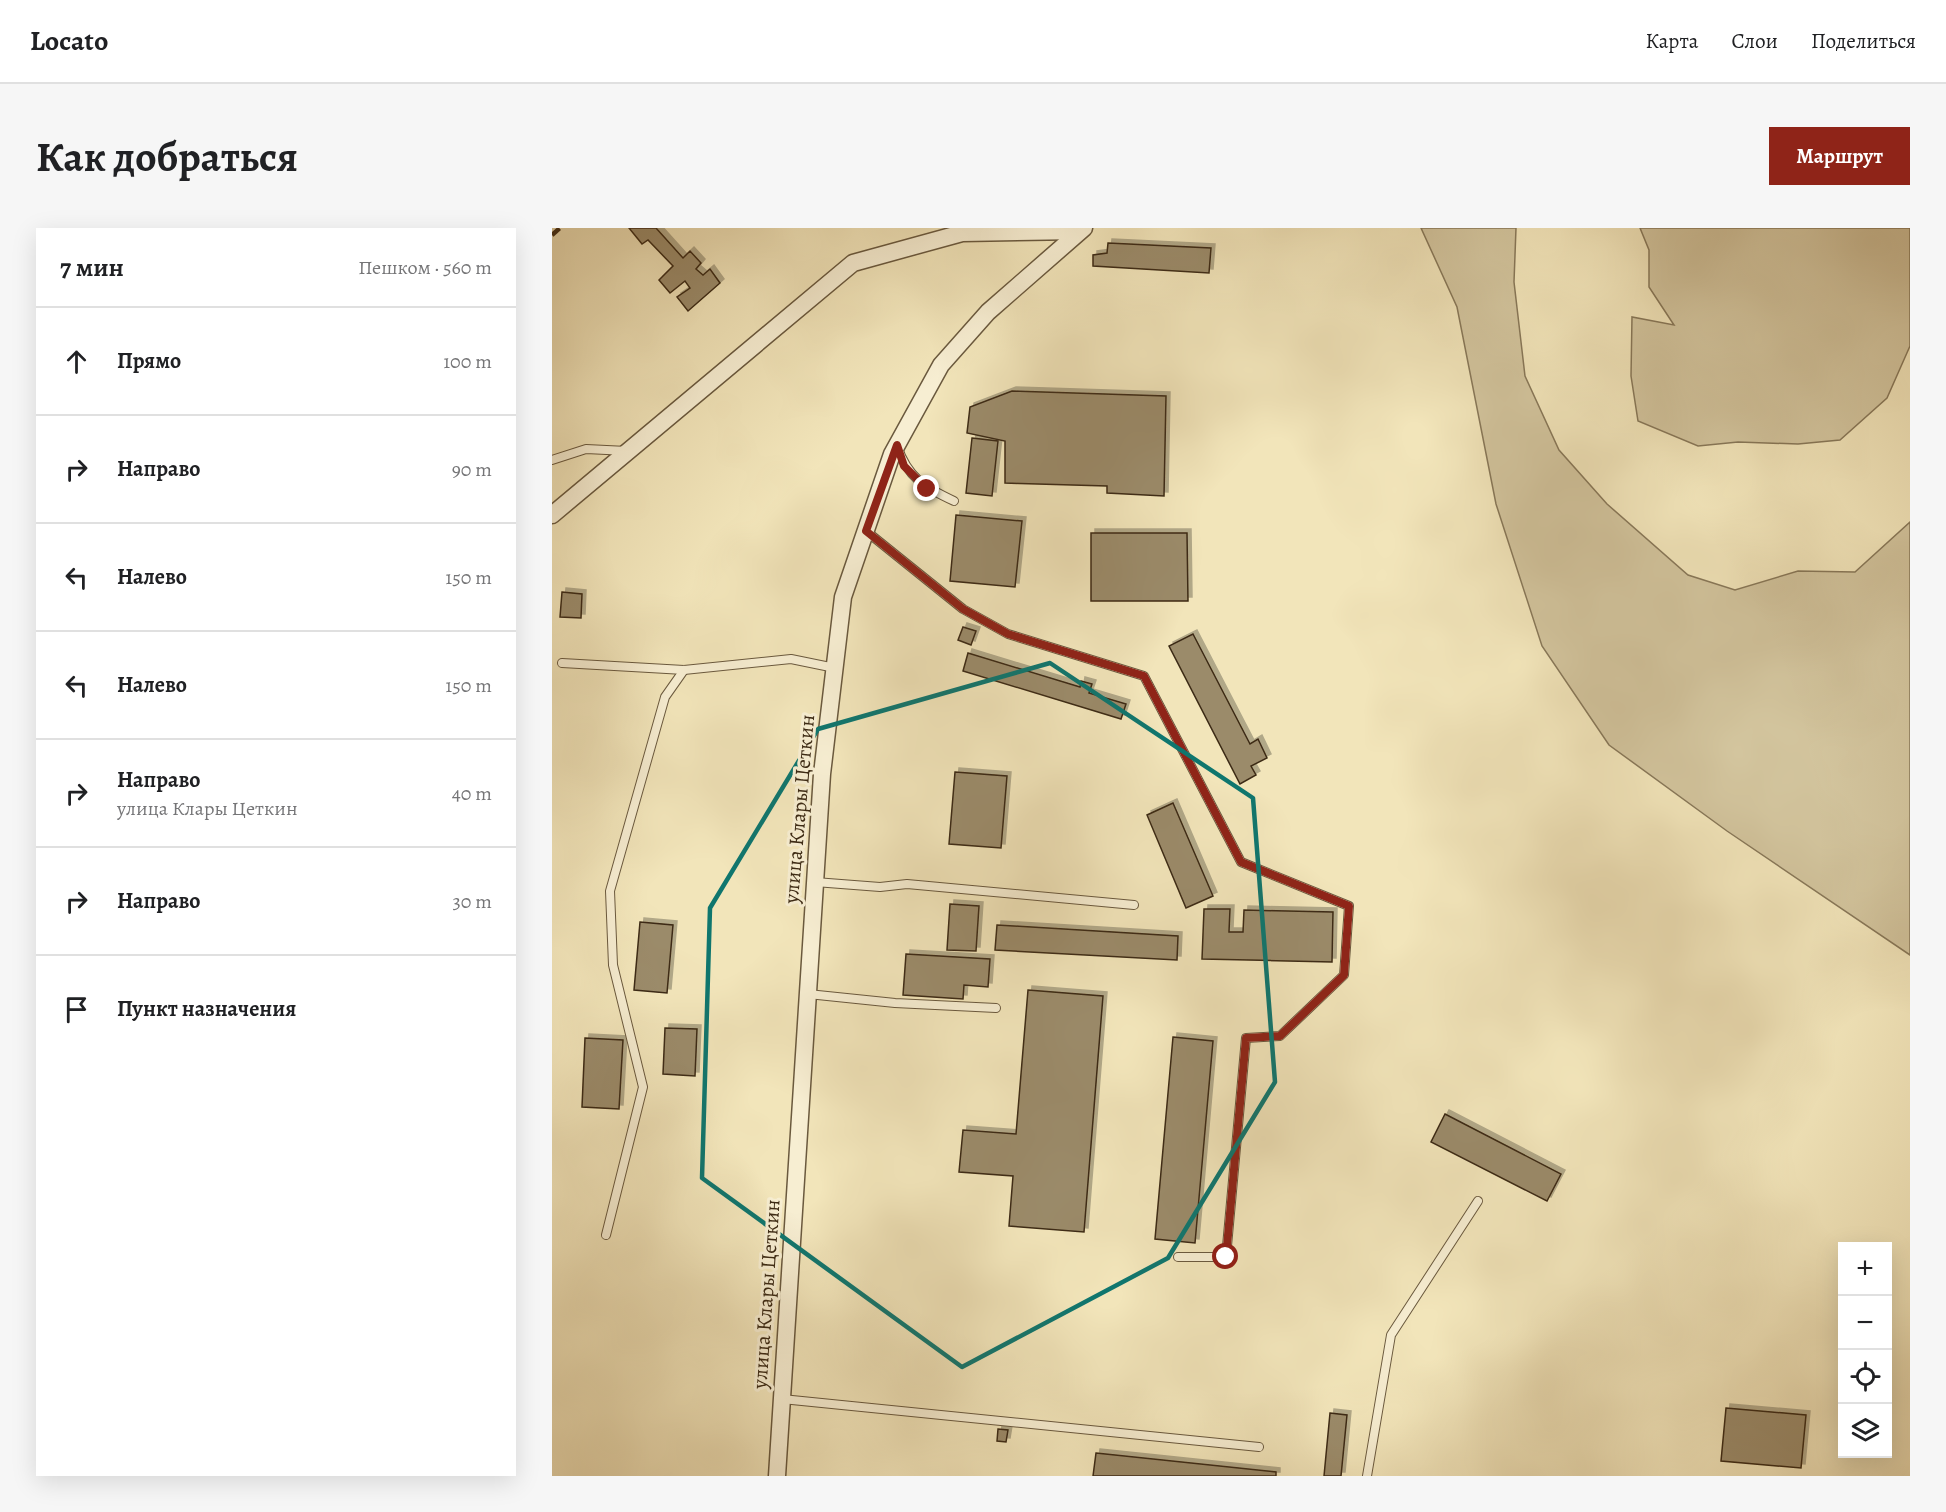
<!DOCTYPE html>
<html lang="ru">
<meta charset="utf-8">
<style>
:root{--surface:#fff;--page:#f6f6f6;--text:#202124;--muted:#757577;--line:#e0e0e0;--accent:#8f2418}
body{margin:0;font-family:Alegreya,serif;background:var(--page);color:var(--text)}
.controls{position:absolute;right:18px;bottom:18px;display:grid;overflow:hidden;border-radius:0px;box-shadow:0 6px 24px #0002}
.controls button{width:54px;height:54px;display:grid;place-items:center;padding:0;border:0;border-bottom:2px solid var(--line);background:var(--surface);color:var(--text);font:30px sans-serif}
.stop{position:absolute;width:18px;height:18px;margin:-14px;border:4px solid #8f2418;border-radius:50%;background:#fff}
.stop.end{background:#8f2418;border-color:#fff;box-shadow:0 2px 6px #0008}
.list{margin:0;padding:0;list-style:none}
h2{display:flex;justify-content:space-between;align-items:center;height:78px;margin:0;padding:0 24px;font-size:26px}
h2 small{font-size:20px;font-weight:400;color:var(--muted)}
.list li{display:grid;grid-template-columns:39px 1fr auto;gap:18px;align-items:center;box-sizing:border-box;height:108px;padding:0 24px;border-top:2px solid var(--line)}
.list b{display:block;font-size:22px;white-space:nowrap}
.list p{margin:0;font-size:20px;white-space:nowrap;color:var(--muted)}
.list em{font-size:20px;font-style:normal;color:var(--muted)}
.icon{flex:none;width:33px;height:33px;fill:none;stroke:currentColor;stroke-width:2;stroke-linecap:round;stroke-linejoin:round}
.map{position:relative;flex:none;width:1358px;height:1248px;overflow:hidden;border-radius:0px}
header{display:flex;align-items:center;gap:36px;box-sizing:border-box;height:84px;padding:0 30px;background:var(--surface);border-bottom:2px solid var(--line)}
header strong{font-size:28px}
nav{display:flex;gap:33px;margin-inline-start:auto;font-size:21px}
.intro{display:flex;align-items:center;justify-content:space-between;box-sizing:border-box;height:144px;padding:0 36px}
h1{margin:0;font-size:42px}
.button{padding:15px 27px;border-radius:0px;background:var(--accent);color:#fff;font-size:21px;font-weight:700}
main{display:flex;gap:36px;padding:0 36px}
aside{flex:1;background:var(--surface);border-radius:0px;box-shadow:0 6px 24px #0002}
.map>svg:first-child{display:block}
.green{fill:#d3c59e;stroke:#887859;stroke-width:1.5}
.building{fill:#9b8b6a;stroke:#3c2a14;stroke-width:1.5;filter:url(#shadow)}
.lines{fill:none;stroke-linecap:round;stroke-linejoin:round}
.lane-casing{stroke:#6a593e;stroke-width:10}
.street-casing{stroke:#6a593e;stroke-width:19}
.lane{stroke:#f7eed2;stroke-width:8}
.street{stroke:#f7eed2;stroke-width:16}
.rail{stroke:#3c2a14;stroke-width:4.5;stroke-dasharray:10 10;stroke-linecap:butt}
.route{stroke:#8f2418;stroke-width:8}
.marked{fill:none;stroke:#0f766e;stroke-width:4.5;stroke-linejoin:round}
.labels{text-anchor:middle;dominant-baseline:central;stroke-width:6;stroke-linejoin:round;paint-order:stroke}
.street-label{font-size:21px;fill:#3c2a14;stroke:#f7eed2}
</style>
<header>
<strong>Locato</strong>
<nav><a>Карта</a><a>Слои</a><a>Поделиться</a></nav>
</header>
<div class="intro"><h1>Как добраться</h1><a class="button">Маршрут</a></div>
<main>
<aside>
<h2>7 мин<small>Пешком · 560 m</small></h2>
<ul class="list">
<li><svg class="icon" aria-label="ahead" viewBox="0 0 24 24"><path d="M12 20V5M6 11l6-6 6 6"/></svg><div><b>Прямо</b></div><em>100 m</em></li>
<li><svg class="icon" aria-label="right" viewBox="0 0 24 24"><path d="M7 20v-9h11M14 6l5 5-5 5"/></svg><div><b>Направо</b></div><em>90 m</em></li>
<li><svg class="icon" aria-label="left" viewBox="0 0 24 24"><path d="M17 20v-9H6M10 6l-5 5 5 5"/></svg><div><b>Налево</b></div><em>150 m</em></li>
<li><svg class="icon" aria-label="left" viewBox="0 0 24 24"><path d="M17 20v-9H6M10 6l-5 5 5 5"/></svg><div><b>Налево</b></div><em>150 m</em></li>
<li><svg class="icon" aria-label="right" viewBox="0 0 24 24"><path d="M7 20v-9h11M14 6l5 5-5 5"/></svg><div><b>Направо</b><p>улица Клары Цеткин</p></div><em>40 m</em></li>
<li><svg class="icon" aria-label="right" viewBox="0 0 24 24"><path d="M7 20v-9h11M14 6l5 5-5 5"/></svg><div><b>Направо</b></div><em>30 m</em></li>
<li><svg class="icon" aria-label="arrive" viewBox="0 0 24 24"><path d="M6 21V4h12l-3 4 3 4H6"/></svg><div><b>Пункт назначения</b></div></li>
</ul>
</aside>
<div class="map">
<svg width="1358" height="1248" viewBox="0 0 1358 1248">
<defs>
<filter id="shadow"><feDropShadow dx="4" dy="-4" stdDeviation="0" flood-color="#0004"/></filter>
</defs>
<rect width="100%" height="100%" fill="#f2e5ba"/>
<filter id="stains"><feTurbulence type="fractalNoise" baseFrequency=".00333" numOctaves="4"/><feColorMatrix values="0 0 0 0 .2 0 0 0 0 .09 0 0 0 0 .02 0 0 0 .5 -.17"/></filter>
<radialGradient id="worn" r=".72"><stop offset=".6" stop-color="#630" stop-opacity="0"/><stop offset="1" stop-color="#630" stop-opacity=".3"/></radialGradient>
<!-- green -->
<g class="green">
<polygon points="869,0 964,0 962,54 973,148 1007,222 1055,276 1136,347 1183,362 1246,343 1303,344 1358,294 1358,727 1175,603 1057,517 990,418 944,276 905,79"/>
<polygon points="1088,0 1358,0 1358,118 1335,170 1288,212 1246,216 1186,214 1146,218 1086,193 1079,148 1080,89 1122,97 1097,59 1097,22"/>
</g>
<!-- building -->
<g class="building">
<polygon points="77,0 104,0 131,30 138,23 149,35 144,41 151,47 158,41 168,55 136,83 125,69 138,60 133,53 118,65 107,52 121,38 96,12 90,16"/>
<polygon points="556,15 659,20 657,45 541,38 541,27 555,25"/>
<polygon points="460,163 614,168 612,268 555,265 555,258 453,255 453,213 415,205 418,179"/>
<polygon points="420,210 446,213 440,268 414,265"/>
<polygon points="404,287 470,293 463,359 398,353"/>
<polygon points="539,305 635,305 636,373 539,373"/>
<polygon points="10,364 30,366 29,390 8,389"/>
<polygon points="411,399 424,403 419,417 406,412"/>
<polygon points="641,406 698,516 706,511 715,530 699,538 704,547 688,556 617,418"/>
<polygon points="416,425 528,459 529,453 540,456 537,465 574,476 569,491 411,443"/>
<polygon points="403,544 455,548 449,620 397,616"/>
<polygon points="621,575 661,668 634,680 595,587"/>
<polygon points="398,676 427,678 424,723 395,722"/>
<polygon points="652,681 678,681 677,704 691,704 692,682 781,684 780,734 650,731"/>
<polygon points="88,694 121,697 115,765 82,762"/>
<polygon points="445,697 626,708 625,732 443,722"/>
<polygon points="354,726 438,731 436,759 412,757 411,771 351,767"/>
<polygon points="476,762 551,768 532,1004 457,998 461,948 407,944 411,902 464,906"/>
<polygon points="113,800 145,801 143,848 111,846"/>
<polygon points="621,809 661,813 643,1015 603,1011"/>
<polygon points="33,810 71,812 67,881 30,879"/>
<polygon points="893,886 1009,946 995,973 879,914"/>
<polygon points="1174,1180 1254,1187 1249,1240 1169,1233"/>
<polygon points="778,1185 795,1187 789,1248 772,1248"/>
<polygon points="446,1201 456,1202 454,1214 445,1213"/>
<polygon points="544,1225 724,1244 724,1248 541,1248"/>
</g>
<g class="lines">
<defs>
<g id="lane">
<path d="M345,218C356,250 372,259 402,273"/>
<polyline points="0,232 34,221 75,223"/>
<polyline points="314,303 411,381 456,406 592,448 689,634 797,678 792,747 728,808 694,810 674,1029 626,1029"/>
<polyline points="10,435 132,442 239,431 283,440"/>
<polyline points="263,654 328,659 355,656 582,677"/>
<polyline points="256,766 343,775 444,780"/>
<polyline points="54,1007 91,859 61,737 58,663 113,469 132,442"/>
<polyline points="230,1171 707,1219"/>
<polyline points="815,1248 839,1107 926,973"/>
</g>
<g id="street">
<polyline points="0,287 301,35 410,5 528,3"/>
<polyline points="225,1248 270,546 291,369 340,226 389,137 436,84 532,0"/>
</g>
</defs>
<!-- lane casing -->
<use href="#lane" class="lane-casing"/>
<!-- street casing -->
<use href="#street" class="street-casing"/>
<!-- lane -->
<use href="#lane" class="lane"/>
<!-- street -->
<use href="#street" class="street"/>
<!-- rail -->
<polyline class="rail" points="0,7 8,0"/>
</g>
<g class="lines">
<!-- route -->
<polyline class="route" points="375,261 352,238 345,217 314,303 411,381 456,406 592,448 689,634 797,678 792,747 728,808 694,810 674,1029"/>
</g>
<!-- marked area -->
<path class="marked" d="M498,435L701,570L723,854L616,1030L410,1139L150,950L158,680L266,501Z"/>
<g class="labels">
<!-- street labels -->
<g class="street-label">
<text transform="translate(247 581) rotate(-85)">улица Клары Цеткин</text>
<text transform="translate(214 1066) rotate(-86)">улица Клары Цеткин</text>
</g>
</g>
<rect width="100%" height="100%" filter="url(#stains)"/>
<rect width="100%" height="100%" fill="url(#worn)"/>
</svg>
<div class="controls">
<button>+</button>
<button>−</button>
<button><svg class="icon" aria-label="locate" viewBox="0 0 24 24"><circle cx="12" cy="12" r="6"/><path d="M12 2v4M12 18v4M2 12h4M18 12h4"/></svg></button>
<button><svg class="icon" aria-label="layers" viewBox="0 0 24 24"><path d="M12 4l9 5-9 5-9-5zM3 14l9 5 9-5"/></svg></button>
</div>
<div class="stop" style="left:674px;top:1029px"></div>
<div class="stop end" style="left:375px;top:261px"></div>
</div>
</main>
